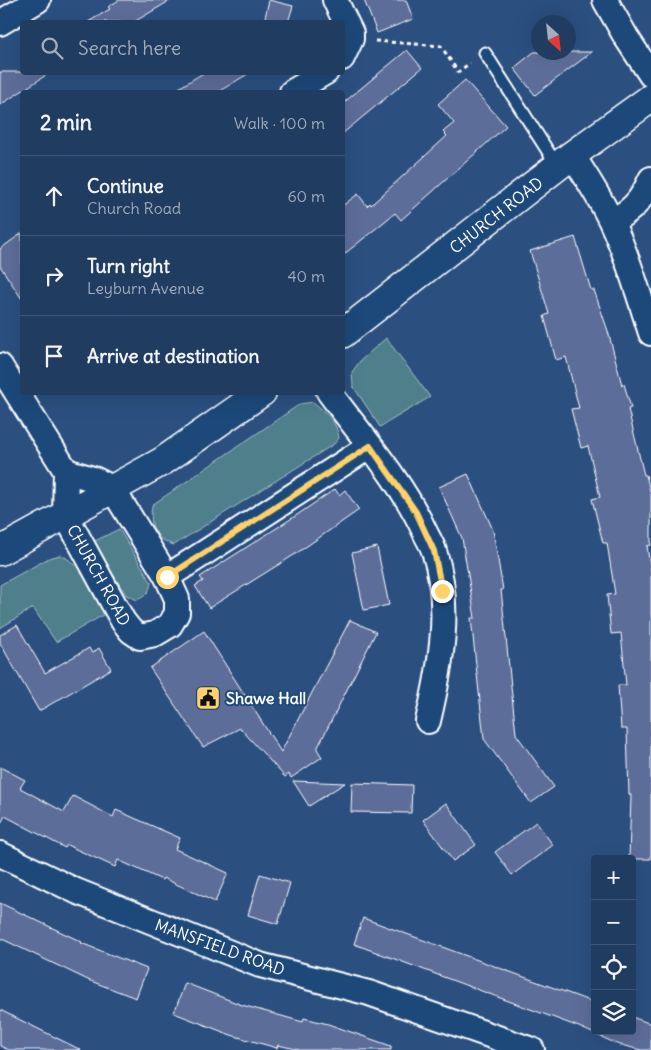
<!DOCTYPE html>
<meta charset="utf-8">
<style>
:root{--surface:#203c60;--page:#2d4769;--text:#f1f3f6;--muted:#a2adbd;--line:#3d5675}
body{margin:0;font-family:Delius,sans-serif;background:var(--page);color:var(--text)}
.controls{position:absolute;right:15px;bottom:15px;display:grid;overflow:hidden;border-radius:5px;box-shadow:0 5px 20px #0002}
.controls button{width:45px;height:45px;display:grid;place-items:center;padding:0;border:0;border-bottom:1px solid var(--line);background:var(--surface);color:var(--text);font:25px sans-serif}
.compass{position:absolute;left:531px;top:15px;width:45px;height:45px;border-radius:50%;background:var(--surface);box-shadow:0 5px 20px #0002;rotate:153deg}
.stop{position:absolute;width:15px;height:15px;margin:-11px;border:4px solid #ffd166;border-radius:50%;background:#fff}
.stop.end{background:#ffd166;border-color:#fff;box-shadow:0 1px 5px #0008}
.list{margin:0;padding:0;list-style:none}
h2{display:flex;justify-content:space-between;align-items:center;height:65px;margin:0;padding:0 20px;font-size:21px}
h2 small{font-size:16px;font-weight:400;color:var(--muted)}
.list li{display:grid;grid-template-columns:32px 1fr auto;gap:15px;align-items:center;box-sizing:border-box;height:80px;padding:0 20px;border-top:1px solid var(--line)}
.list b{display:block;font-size:19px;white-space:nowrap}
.list p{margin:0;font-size:16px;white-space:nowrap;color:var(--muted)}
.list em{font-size:16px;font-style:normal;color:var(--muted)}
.icon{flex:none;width:28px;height:28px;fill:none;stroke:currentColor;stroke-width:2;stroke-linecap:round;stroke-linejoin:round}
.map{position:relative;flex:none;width:651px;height:1050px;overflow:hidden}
.search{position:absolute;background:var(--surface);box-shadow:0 5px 20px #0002;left:20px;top:20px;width:325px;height:55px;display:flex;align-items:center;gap:12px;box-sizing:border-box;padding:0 18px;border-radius:5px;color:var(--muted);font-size:19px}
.panel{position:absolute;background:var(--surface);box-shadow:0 5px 20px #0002;left:20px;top:90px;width:325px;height:305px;border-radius:5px}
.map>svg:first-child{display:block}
.green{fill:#4f7f8a;stroke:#a7bfc4}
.building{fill:#5d6d99;stroke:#fff}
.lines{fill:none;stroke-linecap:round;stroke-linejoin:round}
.lane-casing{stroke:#fff;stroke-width:15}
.street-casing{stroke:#fff;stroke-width:28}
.secondary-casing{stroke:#fff;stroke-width:31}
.path{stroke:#fff;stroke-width:3;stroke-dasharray:4 4;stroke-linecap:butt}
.lane{stroke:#1f4a7a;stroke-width:11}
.street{stroke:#1f4a7a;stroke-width:24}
.secondary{stroke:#1f4a7a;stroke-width:28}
.route{stroke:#ffd166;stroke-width:6}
.labels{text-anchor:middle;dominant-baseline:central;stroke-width:4;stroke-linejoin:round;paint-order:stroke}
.street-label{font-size:16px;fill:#fff;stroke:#1f4a7a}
.poi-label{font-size:16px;font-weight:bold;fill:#fff;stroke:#1f4a7a;text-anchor:start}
</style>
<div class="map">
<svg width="651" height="1050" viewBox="0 0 651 1050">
<rect width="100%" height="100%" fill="#2b5080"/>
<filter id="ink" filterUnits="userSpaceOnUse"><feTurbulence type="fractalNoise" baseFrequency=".02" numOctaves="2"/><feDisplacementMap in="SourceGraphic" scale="10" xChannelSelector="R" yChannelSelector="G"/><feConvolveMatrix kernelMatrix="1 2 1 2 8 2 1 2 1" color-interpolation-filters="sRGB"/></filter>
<g filter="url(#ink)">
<!-- green -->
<g class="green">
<polygon points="386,338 430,397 380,427 353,386 352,372 360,361"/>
<path d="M313,402C326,412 337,422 339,438L334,444L174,545C154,539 149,525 152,505L300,404Z"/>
<path d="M119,529L151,582C150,592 146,596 137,600L126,595L93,542Z"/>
<path d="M60,555C80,561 95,597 105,614L56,642L33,608L0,628V585L49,558Z"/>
</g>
<!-- building -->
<g class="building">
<polygon points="119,0 171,0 134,22 88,22 110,9 108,7"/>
<polygon points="269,0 293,6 288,22 264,22"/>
<polygon points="364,0 406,0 413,19 377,33"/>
<polygon points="407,50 422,68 342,134 342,104"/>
<polygon points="534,52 592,52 535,95 514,68"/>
<polygon points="0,72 51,72 0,105"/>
<polygon points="205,72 251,72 218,92 172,92"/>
<polygon points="465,80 506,126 401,220 395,213 342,256 342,206 358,194 367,206 370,203 371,205 447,136 443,132 454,123 438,104"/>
<polygon points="22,233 22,299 0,266 0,249"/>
<polygon points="575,237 591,290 594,290 608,331 622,385 624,384 631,408 628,409 644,475 646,475 651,495 651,545 647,546 651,572 651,859 629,859 631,795 629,795 627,729 621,729 618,685 626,685 621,633 611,634 607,595 615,594 607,543 603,543 592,499 600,497 588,446 581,448 571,409 579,408 566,357 556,360 544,316 549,314 530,251"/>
<polygon points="468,474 493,530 503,590 501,590 516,734 554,787 531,803 484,739 471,618 475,618 462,538 439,487"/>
<polygon points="335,489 339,495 345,490 359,510 294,555 209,608 195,586 203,581 200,577 297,515"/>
<polygon points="377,547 389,605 364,610 352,553"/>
<polygon points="350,620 376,632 317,749 322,757 291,778 289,774 285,777 240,728 203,747 150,668 204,631 281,752"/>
<polygon points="17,625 45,673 89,648 92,653 99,648 111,669 39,711 0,643 0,635"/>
<polygon points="0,767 25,780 20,788 64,812 73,796 113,817 116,810 180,838 175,849 228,873 215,902 163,878 162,880 118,860 115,867 67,845 65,848 5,816 0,825"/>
<polygon points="293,781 345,783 309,806"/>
<polygon points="352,783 412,785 411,813 351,812"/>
<polygon points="446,803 476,845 453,861 423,820"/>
<polygon points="536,822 553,845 512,875 495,852"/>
<polygon points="260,874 290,883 278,924 248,915"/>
<polygon points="0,903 82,942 81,943 147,969 136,998 88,980 0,938"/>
<polygon points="363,918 595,1003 595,1031 632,1031 632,1017 651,1024 651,1050 641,1050 617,1044 579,1027 354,944"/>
<polygon points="185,983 242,1005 303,1022 304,1018 328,1024 391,1046 391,1050 300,1050 278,1045 277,1048 231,1035 174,1013"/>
<polygon points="0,1010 81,1050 9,1050 0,1046"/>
</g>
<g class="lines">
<defs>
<polyline id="lane" points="485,53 558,167"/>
<g id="street">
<polyline points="335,0 351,33 351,39 342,58"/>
<polyline points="605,0 626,37 651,75"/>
<polyline points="0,23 38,0"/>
<polyline points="292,92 326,72"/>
<path d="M572,155C586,176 600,198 611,221C628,257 639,296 651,333"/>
<path d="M612,221C633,210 641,201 651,179"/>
<polyline points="0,366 66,471 65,514 123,621 131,631 140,637 155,634 170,625 177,613 177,599 167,577 112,488 96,480 66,471"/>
<path d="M329,392C362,437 401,480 424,530C427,537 432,544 434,551C452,606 441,666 428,721"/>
<polyline points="167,577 370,446"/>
<polyline points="0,854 76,891 260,965 369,993 532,1050"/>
</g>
<g id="secondary">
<polyline points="342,334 572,155 651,98"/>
<polyline points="0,551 163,461 262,392"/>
</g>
</defs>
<!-- lane casing -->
<use href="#lane" class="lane-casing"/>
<!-- street casing -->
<use href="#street" class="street-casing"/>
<!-- secondary casing -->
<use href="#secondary" class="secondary-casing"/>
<!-- path -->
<polyline class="path" points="375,41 441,46 458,72 470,63"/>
<!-- lane -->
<use href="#lane" class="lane"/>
<!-- street -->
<use href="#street" class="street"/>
<!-- secondary -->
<use href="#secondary" class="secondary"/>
</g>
</g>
<g class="lines" filter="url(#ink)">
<!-- route -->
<polyline class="route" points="167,577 370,446 416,512 434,551 442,591"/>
</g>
<!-- icons -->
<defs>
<symbol id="civic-square" viewBox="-11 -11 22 22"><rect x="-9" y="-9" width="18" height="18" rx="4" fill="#ffd166" stroke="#1f4a7a"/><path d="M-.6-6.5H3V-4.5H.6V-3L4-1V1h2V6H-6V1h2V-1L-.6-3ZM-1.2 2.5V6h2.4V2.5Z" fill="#111"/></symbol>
</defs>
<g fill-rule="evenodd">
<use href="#civic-square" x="194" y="684" width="28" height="28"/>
</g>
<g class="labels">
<!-- street labels -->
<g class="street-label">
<text transform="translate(496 215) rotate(-38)">CHURCH ROAD</text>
<text transform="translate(99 575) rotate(61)">CHURCH ROAD</text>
<text transform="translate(220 947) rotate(20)">MANSFIELD ROAD</text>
</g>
<!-- poi labels -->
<g class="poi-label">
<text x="226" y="698">Shawe Hall</text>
</g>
</g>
</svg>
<div class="controls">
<button>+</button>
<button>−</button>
<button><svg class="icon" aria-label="locate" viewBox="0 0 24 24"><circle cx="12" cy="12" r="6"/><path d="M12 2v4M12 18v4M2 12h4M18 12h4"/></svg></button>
<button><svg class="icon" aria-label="layers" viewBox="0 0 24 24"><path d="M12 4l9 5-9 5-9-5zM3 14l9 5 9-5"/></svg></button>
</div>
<svg class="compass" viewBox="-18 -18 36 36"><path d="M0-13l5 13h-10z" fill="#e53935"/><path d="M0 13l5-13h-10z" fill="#a2adbd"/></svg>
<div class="stop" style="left:167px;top:577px"></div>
<div class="stop end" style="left:442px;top:591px"></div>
<div class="search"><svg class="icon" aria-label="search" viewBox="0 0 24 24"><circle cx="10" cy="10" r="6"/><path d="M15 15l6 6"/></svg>Search here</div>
<section class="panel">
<h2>2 min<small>Walk · 100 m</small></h2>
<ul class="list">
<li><svg class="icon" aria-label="ahead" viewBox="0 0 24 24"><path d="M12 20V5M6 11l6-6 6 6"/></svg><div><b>Continue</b><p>Church Road</p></div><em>60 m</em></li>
<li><svg class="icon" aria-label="right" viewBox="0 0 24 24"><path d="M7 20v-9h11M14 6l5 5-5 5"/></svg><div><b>Turn right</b><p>Leyburn Avenue</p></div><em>40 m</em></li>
<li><svg class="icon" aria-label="arrive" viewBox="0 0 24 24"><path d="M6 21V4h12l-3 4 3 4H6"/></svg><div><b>Arrive at destination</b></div></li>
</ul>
</section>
</div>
